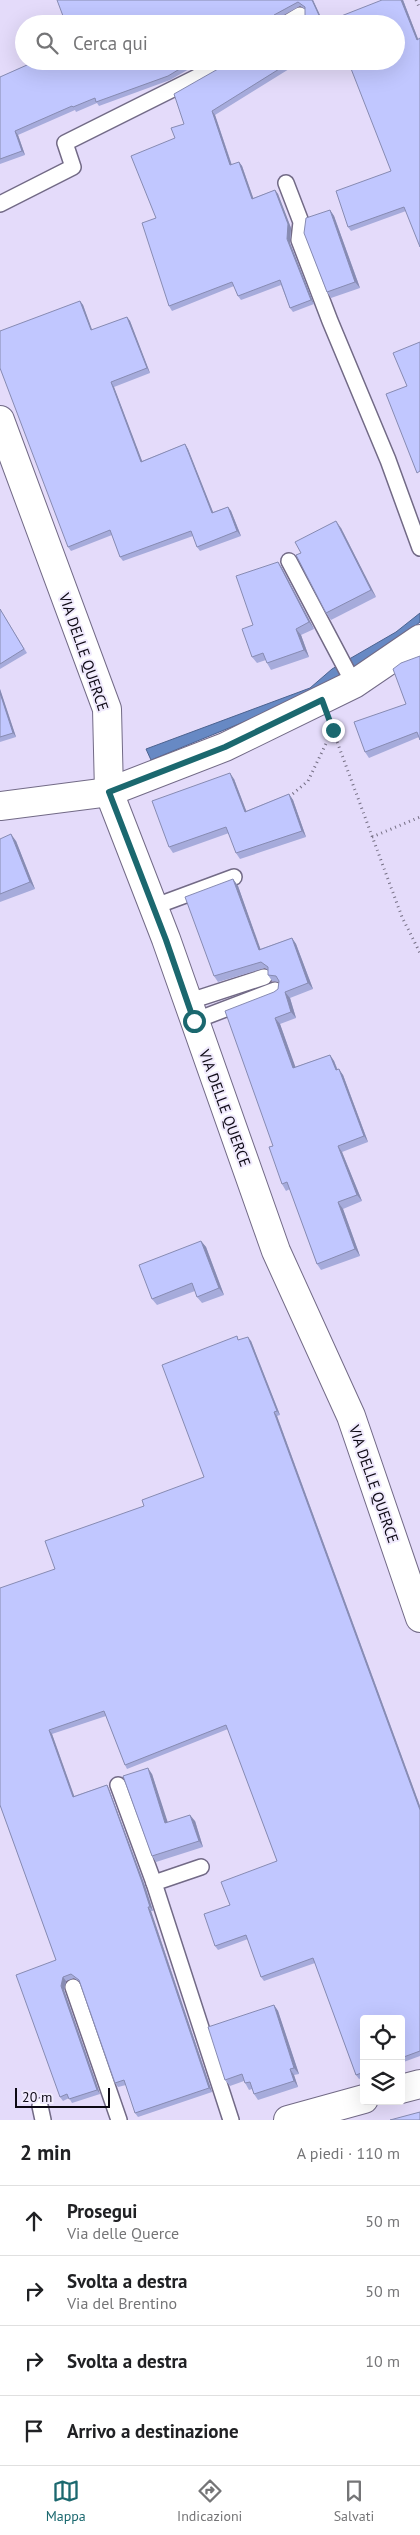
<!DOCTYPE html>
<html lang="it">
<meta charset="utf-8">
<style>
:root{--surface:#fff;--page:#f2f2f2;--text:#202124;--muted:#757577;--line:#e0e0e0;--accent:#1b686f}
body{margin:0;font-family:"PT Sans",sans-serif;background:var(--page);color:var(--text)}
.controls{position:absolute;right:15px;bottom:15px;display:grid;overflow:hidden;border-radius:5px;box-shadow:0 5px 20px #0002}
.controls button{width:45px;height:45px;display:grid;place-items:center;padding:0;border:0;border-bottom:1px solid var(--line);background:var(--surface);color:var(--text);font:25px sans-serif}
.scale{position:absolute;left:15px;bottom:12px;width:95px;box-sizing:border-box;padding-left:5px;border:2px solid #0d0914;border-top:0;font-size:14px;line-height:18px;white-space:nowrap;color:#0d0914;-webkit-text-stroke:4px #f0eafd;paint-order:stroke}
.stop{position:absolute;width:15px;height:15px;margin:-11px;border:4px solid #1b686f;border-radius:50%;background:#fff}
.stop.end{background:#1b686f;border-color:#fff;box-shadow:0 1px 5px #0008}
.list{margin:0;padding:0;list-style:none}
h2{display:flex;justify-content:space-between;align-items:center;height:65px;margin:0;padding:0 20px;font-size:21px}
h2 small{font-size:16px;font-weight:400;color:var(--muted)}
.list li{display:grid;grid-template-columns:32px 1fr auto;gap:15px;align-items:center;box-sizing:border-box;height:70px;padding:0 20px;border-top:1px solid var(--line)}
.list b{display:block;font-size:19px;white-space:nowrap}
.list p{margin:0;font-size:16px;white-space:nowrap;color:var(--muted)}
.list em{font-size:16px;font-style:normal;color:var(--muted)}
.icon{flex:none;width:28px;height:28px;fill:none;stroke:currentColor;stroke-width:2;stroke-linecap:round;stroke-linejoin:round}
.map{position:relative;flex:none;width:420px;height:2120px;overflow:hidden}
.search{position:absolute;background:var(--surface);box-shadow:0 5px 20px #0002;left:15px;right:15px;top:15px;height:55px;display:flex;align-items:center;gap:12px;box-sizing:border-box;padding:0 18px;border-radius:28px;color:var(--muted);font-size:19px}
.sheet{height:345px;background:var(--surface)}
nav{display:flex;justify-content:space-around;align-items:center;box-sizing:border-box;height:70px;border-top:1px solid var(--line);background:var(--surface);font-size:14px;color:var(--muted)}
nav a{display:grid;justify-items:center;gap:2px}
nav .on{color:var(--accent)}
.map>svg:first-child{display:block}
.water{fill:#6789c4;stroke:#4c638f}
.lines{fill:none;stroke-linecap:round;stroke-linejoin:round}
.lane-casing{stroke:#726a86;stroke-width:18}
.street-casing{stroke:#726a86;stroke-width:30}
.path{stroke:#767085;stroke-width:3;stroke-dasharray:1 4;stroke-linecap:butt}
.lane{stroke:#fff;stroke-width:15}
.street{stroke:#fff;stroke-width:28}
.wall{fill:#a6abdb}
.shaded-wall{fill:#878bb2}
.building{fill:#c1c7ff;stroke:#878bb2}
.route{stroke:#1b686f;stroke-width:6}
.labels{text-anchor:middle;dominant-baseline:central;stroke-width:4;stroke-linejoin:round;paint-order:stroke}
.street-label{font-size:15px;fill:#0d0914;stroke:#f0eafd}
</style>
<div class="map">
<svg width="420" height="2120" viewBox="0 0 420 2120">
<rect width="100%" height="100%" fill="#e4dbfa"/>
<!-- water -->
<polygon class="water" points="420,613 420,622 392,645 312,694 151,760 146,749 310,688 332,669 396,632"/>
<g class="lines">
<defs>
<g id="lane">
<polyline points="285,24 300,15"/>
<polyline points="286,183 301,222 299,240 330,321 388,460 420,548"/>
<polyline points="0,204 73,167 65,143 197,77 223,61"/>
<polyline points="289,561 354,684"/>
<polyline points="153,907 234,877"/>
<polyline points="187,1002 264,977"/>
<polyline points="194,1021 275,990"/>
<polyline points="118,1785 154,1883"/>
<polyline points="201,1867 154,1883 231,2120"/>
<polyline points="73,1987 119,2120"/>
<polyline points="40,2106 43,2120"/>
</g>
<g id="street">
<polyline points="0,420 107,709 109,792 166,939 276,1251 351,1416 420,1618"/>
<polyline points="0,806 109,792 225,747 354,684 420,639"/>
<polyline points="401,2089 420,2084"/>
<polyline points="288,2120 364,2099"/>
</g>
</defs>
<!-- lane casing -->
<use href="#lane" class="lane-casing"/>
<!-- street casing -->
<use href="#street" class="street-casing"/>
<!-- path -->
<g class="path">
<polyline points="416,0 420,9"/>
<polyline points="332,728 402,917 420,953"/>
<polyline points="289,797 308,781 333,729"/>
<polyline points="372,837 420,817"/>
</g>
<!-- lane -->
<use href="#lane" class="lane"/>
<!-- street -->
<use href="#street" class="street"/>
</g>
<!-- wall -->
<g class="wall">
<polygon points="313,0 324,24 293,24 305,16 305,9 300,6 277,19 276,24 66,24"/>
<polygon points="382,0 403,0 418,39 406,211 351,231 348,227 391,171"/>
<polygon points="36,61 203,61 170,80 99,106 97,103 76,112 75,110 18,135 25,155 0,164 0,77"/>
<polygon points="227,61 302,61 215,115 232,165 239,162 242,166 253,198 275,190 278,194 291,228 290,243 314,304 293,312 290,308 281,285 241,300 238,296 234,286 172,311 169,306 156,218 175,138"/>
<polygon points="330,210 334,216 360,288 331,298 327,292"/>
<polygon points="80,301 83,305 92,330 127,317 130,321 150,373 114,387 142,461 185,444 188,449 213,512 228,507 231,511 241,536 200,551 197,547 193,536 123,561 120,557 112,535 71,551 68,547"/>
<polygon points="341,528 376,597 331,620 326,613 301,553"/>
<polygon points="278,562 282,568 314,629 301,635 309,657 271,670 267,663 266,660 257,663 252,657 253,625"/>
<polygon points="0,609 27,653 0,669"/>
<polygon points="0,689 16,737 0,742"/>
<polygon points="406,704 419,737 369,758 365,752"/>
<polygon points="234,779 246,811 289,794 293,800 306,837 240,859 236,853 229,833 173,853 169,847"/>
<polygon points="0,839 16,841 35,889 0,902"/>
<polygon points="233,879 238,886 260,949 292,938 296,944 313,989 290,998 296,1018 280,1024 295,1067 330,1055 334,1061 338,1070 343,1075 368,1142 342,1152 362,1201 343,1209 360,1256 321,1270 317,1264 290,1189 286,1191 282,1184 273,1146 274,992 278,989 279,982 272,981 268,975 268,970 265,968 218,982 214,976"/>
<polygon points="201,1241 206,1247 224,1295 202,1303 197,1297 195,1291 157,1305 152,1299"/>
<polygon points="240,1340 251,1341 280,1415 277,1416 420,1806 420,2056 401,2063 401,2019 364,2019 364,2077 359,2079 356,2075 315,1963 264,1981 261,1977 248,1939 218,1950 215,1946 230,1905 277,1861 228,1729 127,1769 125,1765 106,1716 52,1734 74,1796 107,1785 109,1789 145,1886 153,1911 151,1911 212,2092 138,2117 135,2113 126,2085 118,2087 115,2083 80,1982 74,1978 66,1981 64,1990 100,2094 72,2103 69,2098 63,2101 60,2097 56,1960 0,1805 55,1569 144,1506 204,1477"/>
<polygon points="152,1774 167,1822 195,1821 203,1847 156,1862 152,1856"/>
<polygon points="274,2005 278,2011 299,2074 294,2075 298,2087 258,2100 254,2094 252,2089 249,2090 244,2081 230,2086 225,2080"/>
</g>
<!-- shaded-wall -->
<g class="shaded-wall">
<polygon points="312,0 313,0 324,24 323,24"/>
<polygon points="401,0 403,0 420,44 417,40"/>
<polygon points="274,15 277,19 276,24 275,24 273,21"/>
<polygon points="212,111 215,115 233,169 230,165"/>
<polygon points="15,131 18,135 25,155 22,151"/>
<polygon points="239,162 242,166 255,203 252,199"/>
<polygon points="275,190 278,194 291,228 290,243 314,304 311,300 287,239"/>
<polygon points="330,210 334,216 360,288 355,282"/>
<polygon points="80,301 83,305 94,335 91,330"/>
<polygon points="127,317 130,321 150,373 147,368"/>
<polygon points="111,382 114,387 144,466 141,462"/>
<polygon points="185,444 188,449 215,517 212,513"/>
<polygon points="228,507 231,511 241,536 237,531"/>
<polygon points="336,521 341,528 376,597 371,590"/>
<polygon points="278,562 282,568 314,629 309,622"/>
<polygon points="296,629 301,635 309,657 304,650"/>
<polygon points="0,689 16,737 13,733 0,693"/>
<polygon points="230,773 234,779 249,818 245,812"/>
<polygon points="289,794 293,800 306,837 302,831"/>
<polygon points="11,834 16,841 35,889 30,882"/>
<polygon points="233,879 238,886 263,956 259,950"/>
<polygon points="292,938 296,944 313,989 308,983"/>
<polygon points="285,992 290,998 296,1018 291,1012"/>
<polygon points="275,1018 280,1024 298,1074 293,1068"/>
<polygon points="330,1055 334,1061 340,1077 336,1070"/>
<polygon points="339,1069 343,1075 368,1142 364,1136"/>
<polygon points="338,1146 342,1152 362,1201 357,1195"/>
<polygon points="338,1202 343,1209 360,1256 355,1249"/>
<polygon points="201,1241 206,1247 224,1295 219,1288"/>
<polygon points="248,1337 251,1341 280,1415 277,1411"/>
<polygon points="274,1412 277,1416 420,1806 420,1810"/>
<polygon points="49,1730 52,1734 76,1801 73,1797"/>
<polygon points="148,1768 152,1774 170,1829 165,1823"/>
<polygon points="107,1785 109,1789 145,1886 153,1911 150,1907"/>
<polygon points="190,1815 195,1821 203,1847 199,1841"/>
<polygon points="148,1907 151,1911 212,2092 209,2088"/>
<polygon points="63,1977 66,1981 64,1990 100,2094 97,2090 61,1986"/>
<polygon points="274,2005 278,2011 299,2074 294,2068"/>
<polygon points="290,2069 294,2075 298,2087 294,2081"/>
</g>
<!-- building -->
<g class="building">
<polygon points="57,0 312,0 323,24 293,24 305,16 305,7 298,2 274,15 273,21 275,24 66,24"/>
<polygon points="382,0 401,0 417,40 420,38 420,247 404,207 348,227 336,191 391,171 348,61 396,61 396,24 333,24 331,20"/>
<polygon points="36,61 193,61 168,76 96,102 95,98 73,107 72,106 15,131 22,151 0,159 0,77"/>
<polygon points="227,61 292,61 212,111 230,165 239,162 252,199 275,190 288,224 287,239 311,300 290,308 280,280 238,296 232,282 169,306 142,223 156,218 131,156 175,138 171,128 184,124 174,94 225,65"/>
<polygon points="330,210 355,282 327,292 304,233 306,218"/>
<polygon points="80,301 91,330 127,317 147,368 111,382 141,462 185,444 212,513 228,507 237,531 197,547 191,531 120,557 110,530 68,547 0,368 0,331"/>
<polygon points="420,342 420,471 417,473 386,394 407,386 393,353"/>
<polygon points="336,521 371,590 326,613 296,555 301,553 295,542"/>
<polygon points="278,562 309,622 296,629 304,650 267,663 263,653 252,657 242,629 253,625 236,576"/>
<polygon points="0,609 24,649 0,664"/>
<polygon points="420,656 420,740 417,732 365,752 354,722 406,704 393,669 401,663"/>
<polygon points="0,693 13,733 0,737"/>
<polygon points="230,773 245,812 289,794 302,831 236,853 226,827 169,847 152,801"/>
<polygon points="11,834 30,882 0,894 0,839"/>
<polygon points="233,879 259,950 292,938 308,983 285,992 291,1012 275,1018 293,1068 330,1055 336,1070 339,1069 364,1136 338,1146 357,1195 338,1202 355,1249 317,1264 287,1182 282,1184 269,1147 273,1146 225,1011 274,992 278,989 279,981 276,976 268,975 268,967 261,962 214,976 185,897"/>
<polygon points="201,1241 219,1288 197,1297 192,1283 152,1299 139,1265"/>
<polygon points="237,1336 238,1340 248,1337 277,1411 274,1412 420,1810 420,2051 401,2058 401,2019 364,2019 364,2072 356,2075 313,1958 261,1977 246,1935 215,1946 204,1914 230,1905 221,1882 277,1861 226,1725 125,1765 104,1711 49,1730 73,1797 107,1785 142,1882 150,1907 148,1907 209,2088 135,2113 124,2080 115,2083 79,1980 71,1974 63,1977 61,1986 97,2090 69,2099 67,2094 60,2097 16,1975 56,1960 0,1805 0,1588 55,1569 45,1541 144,1506 142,1500 204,1477 162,1365"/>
<polygon points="148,1768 165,1823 190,1815 199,1841 152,1856 123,1776"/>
<polygon points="274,2005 294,2068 290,2069 294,2081 254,2094 250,2082 245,2083 242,2074 225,2080 208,2027"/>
<polygon points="420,2112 420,2120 390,2120"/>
</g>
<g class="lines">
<!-- route -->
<polyline class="route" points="194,1021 166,940 109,792 225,747 322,700 333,730"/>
</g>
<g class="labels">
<!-- street labels -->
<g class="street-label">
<text transform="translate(84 652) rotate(71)">VIA DELLE QUERCE</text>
<text transform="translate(225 1108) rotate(70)">VIA DELLE QUERCE</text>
<text transform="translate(374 1484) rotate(71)">VIA DELLE QUERCE</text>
</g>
</g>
</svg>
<div class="controls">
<button><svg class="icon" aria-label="locate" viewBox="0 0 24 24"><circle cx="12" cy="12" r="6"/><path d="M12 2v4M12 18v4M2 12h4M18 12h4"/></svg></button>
<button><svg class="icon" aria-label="layers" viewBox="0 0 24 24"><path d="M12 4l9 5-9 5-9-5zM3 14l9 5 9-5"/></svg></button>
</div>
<div class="scale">20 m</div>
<div class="stop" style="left:194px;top:1021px"></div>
<div class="stop end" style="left:333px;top:730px"></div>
<div class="search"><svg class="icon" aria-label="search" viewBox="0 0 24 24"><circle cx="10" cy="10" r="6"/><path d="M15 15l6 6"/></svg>Cerca qui</div>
</div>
<section class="sheet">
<h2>2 min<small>A piedi · 110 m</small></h2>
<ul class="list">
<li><svg class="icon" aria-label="ahead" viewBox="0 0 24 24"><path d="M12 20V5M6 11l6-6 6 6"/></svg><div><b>Prosegui</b><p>Via delle Querce</p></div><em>50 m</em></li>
<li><svg class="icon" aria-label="right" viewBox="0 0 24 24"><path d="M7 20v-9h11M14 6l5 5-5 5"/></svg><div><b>Svolta a destra</b><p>Via del Brentino</p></div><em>50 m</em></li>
<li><svg class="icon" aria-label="right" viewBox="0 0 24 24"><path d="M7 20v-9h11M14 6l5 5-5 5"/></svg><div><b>Svolta a destra</b></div><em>10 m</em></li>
<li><svg class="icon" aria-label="arrive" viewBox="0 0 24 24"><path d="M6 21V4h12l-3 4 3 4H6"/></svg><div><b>Arrivo a destinazione</b></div></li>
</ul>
</section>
<nav>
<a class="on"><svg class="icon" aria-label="map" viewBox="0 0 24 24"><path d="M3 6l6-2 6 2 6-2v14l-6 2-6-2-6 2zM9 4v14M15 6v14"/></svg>Mappa</a>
<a><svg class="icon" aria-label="directions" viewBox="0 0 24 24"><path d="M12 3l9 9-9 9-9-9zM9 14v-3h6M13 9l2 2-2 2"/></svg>Indicazioni</a>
<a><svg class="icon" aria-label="saved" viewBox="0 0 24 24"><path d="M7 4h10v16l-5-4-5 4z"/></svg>Salvati</a>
</nav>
